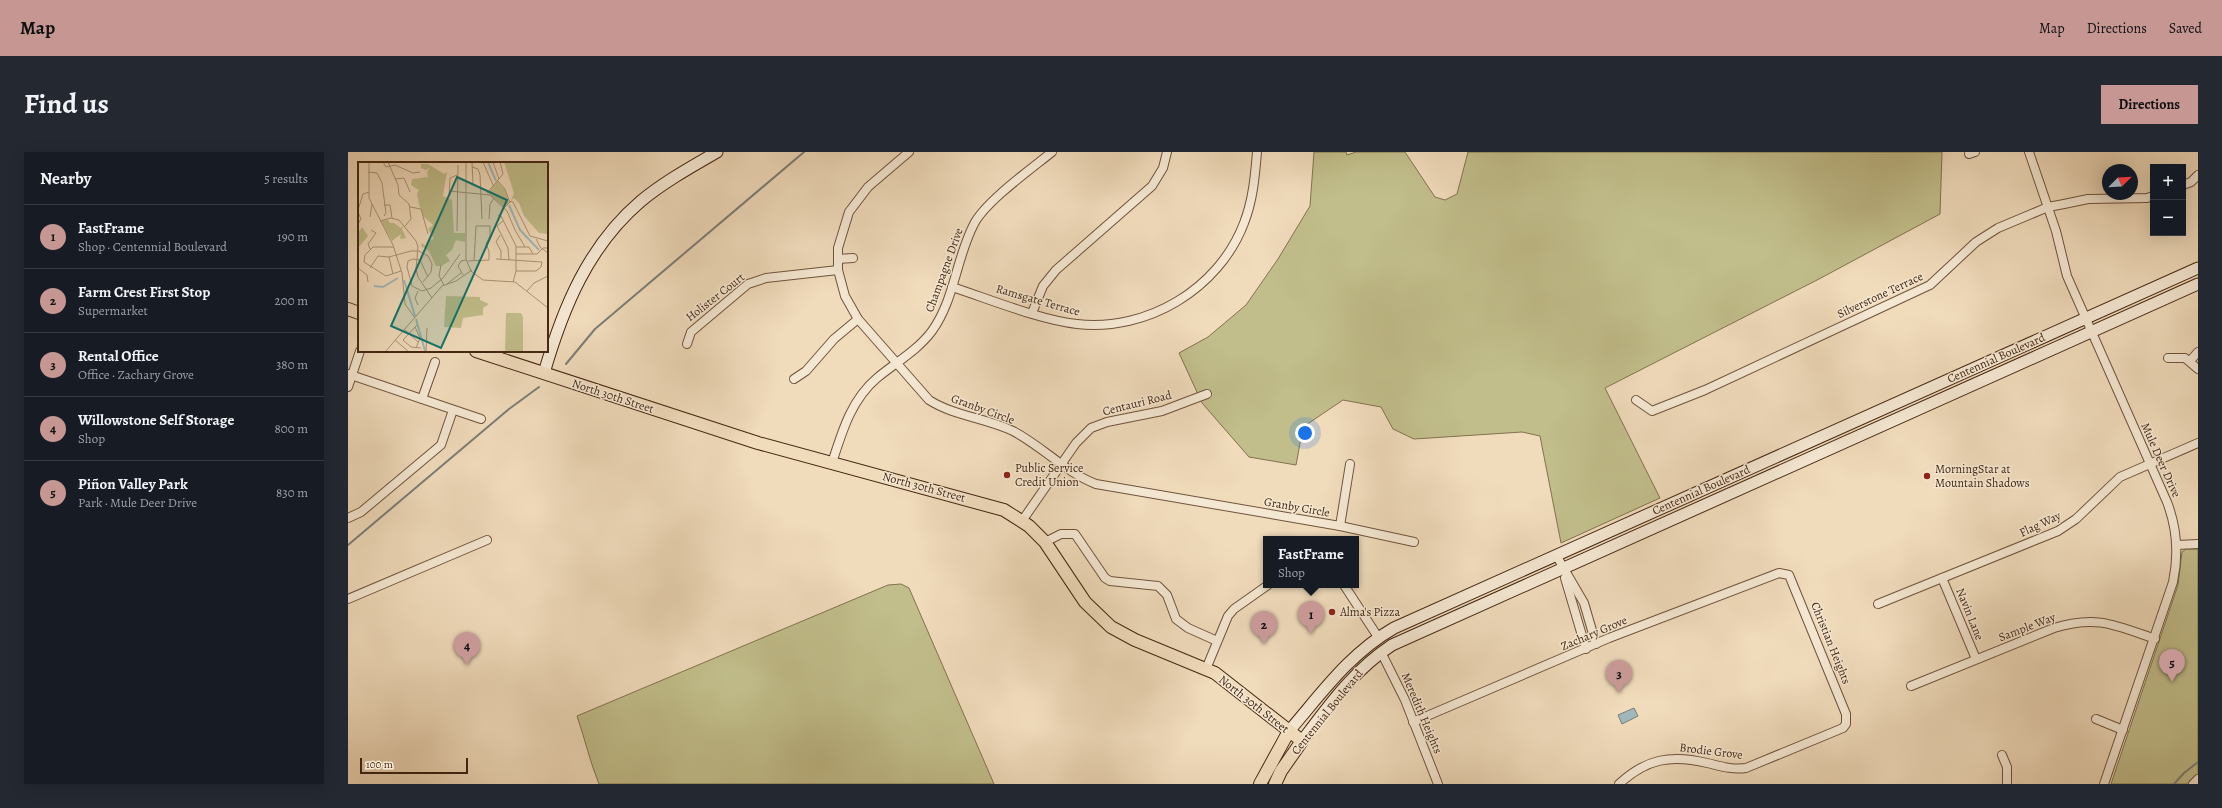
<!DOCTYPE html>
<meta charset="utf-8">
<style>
:root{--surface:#171b24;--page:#242831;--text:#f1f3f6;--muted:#9ea1a6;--line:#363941;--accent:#c59692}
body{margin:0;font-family:Alegreya,serif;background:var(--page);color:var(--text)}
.controls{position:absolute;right:12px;top:12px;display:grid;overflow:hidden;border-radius:0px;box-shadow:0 4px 16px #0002}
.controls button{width:36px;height:36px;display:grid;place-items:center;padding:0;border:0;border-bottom:1px solid var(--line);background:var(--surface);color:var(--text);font:20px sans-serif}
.compass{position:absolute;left:1754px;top:12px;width:36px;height:36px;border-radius:50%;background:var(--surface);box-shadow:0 4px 16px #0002;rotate:66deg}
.scale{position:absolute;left:12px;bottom:10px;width:108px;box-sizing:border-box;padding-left:4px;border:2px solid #442611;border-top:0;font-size:11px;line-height:14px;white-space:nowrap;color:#442611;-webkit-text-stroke:3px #f5e8d3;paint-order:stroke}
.you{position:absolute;left:957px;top:281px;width:14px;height:14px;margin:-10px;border:3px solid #fff;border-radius:50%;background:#1a73e8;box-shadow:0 0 0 6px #1a73e833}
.badge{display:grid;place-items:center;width:26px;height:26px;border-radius:50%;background:var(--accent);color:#111;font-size:13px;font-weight:700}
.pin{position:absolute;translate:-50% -33px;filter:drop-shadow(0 1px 2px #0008)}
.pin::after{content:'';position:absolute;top:21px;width:14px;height:12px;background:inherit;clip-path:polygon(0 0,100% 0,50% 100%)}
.popup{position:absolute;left:915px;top:384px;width:96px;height:52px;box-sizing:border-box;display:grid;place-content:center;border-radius:0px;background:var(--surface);filter:drop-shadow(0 1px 3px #0005);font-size:13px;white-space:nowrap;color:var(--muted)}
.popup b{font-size:15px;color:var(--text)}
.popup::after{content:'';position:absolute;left:50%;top:100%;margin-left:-8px;border:8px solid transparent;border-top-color:var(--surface)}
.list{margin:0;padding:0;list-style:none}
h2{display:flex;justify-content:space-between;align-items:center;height:52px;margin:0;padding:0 16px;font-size:17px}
h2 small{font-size:13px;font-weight:400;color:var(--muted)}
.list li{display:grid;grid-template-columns:26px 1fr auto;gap:12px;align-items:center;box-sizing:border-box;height:64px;padding:0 16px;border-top:1px solid var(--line)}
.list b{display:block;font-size:15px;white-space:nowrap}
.list p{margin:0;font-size:13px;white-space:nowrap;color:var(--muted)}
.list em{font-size:13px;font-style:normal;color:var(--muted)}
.map{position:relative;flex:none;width:1850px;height:632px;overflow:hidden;border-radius:0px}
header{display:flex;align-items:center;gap:24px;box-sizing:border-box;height:56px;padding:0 20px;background:var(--accent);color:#111}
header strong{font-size:19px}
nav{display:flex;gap:22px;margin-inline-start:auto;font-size:14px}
.intro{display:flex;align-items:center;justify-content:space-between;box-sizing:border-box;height:96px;padding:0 24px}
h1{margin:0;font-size:28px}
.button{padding:10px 18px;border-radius:0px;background:var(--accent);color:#111;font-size:14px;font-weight:700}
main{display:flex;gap:24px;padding:0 24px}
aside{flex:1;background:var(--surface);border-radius:0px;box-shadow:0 4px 16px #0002}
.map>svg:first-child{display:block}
.green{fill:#c1be8b;stroke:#82724e}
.water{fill:#a0b8bc;stroke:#7b7e78}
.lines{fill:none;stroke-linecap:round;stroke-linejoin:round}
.stream{stroke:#7b7e78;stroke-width:2}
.street-casing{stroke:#6f533c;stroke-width:10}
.secondary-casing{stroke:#442611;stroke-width:13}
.primary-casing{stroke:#442611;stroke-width:14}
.street{stroke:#f5e8d3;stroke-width:8}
.secondary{stroke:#f5e8d3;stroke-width:11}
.primary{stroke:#f0dbbb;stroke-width:12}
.poi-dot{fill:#8f2418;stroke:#f5e8d3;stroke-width:1.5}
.labels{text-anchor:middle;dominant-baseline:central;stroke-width:3;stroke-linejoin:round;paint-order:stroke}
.street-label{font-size:12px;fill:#442611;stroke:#f5e8d3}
.poi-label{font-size:12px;fill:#442611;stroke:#f5e8d3;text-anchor:start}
.inset-river{fill:none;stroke:#a0b8bc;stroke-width:2}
.inset-road{fill:none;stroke:#ab9377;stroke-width:1}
.view{fill:#0f766e;fill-opacity:0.15;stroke:#0f766e;stroke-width:2}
.inset-edge{fill:none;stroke:#442611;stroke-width:2}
</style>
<header>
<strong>Map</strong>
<nav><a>Map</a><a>Directions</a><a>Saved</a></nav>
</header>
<div class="intro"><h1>Find us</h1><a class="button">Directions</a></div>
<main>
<aside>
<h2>Nearby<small>5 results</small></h2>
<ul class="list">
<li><span class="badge">1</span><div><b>FastFrame</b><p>Shop · Centennial Boulevard</p></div><em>190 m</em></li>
<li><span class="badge">2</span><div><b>Farm Crest First Stop</b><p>Supermarket</p></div><em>200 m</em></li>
<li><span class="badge">3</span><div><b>Rental Office</b><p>Office · Zachary Grove</p></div><em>380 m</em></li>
<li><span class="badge">4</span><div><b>Willowstone Self Storage</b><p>Shop</p></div><em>800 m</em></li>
<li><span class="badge">5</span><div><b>Piñon Valley Park</b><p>Park · Mule Deer Drive</p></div><em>830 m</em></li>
</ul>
</aside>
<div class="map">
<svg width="1850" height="632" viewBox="0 0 1850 632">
<rect width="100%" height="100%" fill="#f0dbbb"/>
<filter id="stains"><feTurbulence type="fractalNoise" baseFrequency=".005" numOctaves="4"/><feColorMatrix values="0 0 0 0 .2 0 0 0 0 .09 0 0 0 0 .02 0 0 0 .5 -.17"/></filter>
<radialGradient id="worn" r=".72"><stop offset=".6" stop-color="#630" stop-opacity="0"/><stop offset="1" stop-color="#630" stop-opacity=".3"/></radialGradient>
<!-- green -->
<g class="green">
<polygon points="966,0 998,0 999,3 1008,0 1057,0 1087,45 1097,48 1109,42 1120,0 1594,0 1592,62 1471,127 1257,236 1312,346 1213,391 1192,284 1174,280 1066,287 1045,277 1033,255 995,248 955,275 948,313 901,305 854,251 831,201 860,185 898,153 930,107 962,54"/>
<polygon points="1838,397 1850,397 1850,623 1840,632 1763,632 1830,433 1834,400"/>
<path d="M553,432L561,436L646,632H251C242,610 237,587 229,564L540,433Z"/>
</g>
<!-- water -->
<polygon class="water" points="1286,556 1290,564 1274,572 1270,563"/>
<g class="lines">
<!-- stream -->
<g class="stream">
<polyline points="218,212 247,177 456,0"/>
<polyline points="0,393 161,257 191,235"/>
<polyline points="1826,632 1836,621 1850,610"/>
</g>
<defs>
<g id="street">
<path d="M561,0L520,35L501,60L490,96V118L497,144L510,167L581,248C606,264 638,266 665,279C694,294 717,320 748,332L992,374L1066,390"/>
<path d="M1681,0L1708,79L1719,124L1819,350C1829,376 1831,402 1825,430L1756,632"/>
<polyline points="1621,2 1627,0"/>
<polyline points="1835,33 1843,30 1850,23"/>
<polyline points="490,107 505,106"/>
<path d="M604,135C641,147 692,168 729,172C799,180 871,137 896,71C905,48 907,24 909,0"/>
<polyline points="684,161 695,134 708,118 804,34 815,16 819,0"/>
<polyline points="339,192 343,180 400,132 418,126 490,118"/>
<polyline points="1820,206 1837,206 1850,217"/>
<polyline points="1842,209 1850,200"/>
<polyline points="0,222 133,267"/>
<polyline points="446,227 458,219 486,187 510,167"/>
<polyline points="0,235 12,199"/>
<polyline points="74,247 87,210"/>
<polyline points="1288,248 1304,259 1357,238 1582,133 1628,90 1650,76 1700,55 1716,52 1740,47 1799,46 1805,44"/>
<path d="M484,311C494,280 503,248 529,226C547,211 570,198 584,179C607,147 608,106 626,72C637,50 683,17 704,0"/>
<polyline points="0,366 13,360 93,293 105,258"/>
<polyline points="674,369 728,291 743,276 759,270 814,259 859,242"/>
<polyline points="992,374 1002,312"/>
<polyline points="697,390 713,382 727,382 757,426 762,429 810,434 819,443 828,467 840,476 869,489"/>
<polyline points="1829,393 1850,392"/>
<polyline points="1208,403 1236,451 1248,492"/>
<polyline points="1217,426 1238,497"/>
<polyline points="1594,426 1628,507"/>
<polyline points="996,433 1030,485"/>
<polyline points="0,447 139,388"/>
<polyline points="1530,452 1710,379 1728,367 1772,325 1850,291"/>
<polyline points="1033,500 1057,548 1090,632"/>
<polyline points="858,517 880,464 886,457 920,433"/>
<path d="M1563,534L1706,476C1749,463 1767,473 1807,487"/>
<polyline points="1748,567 1775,578"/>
<path d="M1065,570L1261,486L1431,421L1441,423L1498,562V572L1495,576L1398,616C1384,618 1372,614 1359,611C1323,602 1298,607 1271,632"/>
<polyline points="1654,603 1659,615 1659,632"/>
<polyline points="1845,632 1850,627"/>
</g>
<g id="secondary">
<path d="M196,221C215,156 240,94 293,49C316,30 343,15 369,0"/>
<path d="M941,579C974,541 1001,502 1046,476L1850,116"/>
<path d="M954,589C981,553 1006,518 1044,493L1850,132"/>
</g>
<g id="primary">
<polyline points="0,157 11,161"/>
<polyline points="128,199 410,291 656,358 681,374 697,390 737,450 763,475 787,488 867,521 954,589 933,619 927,632"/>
<polyline points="912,632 941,579"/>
</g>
</defs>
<!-- street casing -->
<use href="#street" class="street-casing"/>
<!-- secondary casing -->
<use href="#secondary" class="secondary-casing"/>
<!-- primary casing -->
<use href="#primary" class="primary-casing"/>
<!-- street -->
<use href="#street" class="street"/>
<!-- secondary -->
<use href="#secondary" class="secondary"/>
<!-- primary -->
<use href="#primary" class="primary"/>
</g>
<!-- markers -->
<g class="poi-dot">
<circle cx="659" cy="323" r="4"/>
<circle cx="1579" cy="324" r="4"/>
<circle cx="984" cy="460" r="4"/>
</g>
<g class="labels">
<!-- street labels -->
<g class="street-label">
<text transform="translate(596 118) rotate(-70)">Champagne Drive</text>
<text transform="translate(1532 143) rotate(-25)">Silverstone Terrace</text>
<text transform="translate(367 145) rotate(-38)">Holister Court</text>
<text transform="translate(690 148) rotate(16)">Ramsgate Terrace</text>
<text transform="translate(1648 206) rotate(-24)">Centennial Boulevard</text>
<text transform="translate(265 244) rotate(18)">North 30th Street</text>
<text transform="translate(789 251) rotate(-14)">Centauri Road</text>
<text transform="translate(635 257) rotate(20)">Granby Circle</text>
<text transform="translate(1813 308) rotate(66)">Mule Deer Drive</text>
<text transform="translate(576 335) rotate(15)">North 30th Street</text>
<text transform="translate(1353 338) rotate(-24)">Centennial Boulevard</text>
<text transform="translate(949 355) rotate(10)">Granby Circle</text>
<text transform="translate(1692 372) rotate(-25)">Flag Way</text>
<text transform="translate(1622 462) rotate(68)">Navin Lane</text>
<text transform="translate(1679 475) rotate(-21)">Sample Way</text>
<text transform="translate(1246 481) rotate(-23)">Zachary Grove</text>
<text transform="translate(1483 491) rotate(68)">Christian Heights</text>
<text transform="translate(906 552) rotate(38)">North 30th Street</text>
<text transform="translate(979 560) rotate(-51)">Centennial Boulevard</text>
<text transform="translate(1074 561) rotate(67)">Meredith Heights</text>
<text transform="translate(1363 599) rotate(7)">Brodie Grove</text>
</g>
<!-- poi labels -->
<g class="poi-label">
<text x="667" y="316">Public Service<tspan x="667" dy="14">Credit Union</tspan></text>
<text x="1587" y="317">MorningStar at<tspan x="1587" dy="14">Mountain Shadows</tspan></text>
<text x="992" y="460">Alma's Pizza</text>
</g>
</g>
<!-- overview -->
<g transform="translate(10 10)">
<rect width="190" height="190" fill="#f0dbbb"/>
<path d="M146,0H190V72L181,71L166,54L161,41L156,36L153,38L156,31ZM63,2H70L86,12L89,10L85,34L94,38L96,71H107V80L98,78L94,88L88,93L92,99L83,104H78L71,89L63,84L64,81L68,84L69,79L76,77L70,67L75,63L65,54L61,42L59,32L61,28L53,23L54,17L70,15L69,10L72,6L68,8L63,6ZM139,19L147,28L151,41L146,45L130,31ZM30,58L32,61H36L43,66L46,64L44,67L48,76L42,77L43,72L34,79L23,59ZM4,65L10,74L0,86V71ZM88,134L122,135V138L131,142L125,146V153L105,156L103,166L86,165ZM148,151H163L165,155V190H147Z" fill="#c1be8b"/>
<path class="inset-river" d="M130,0L138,19M151,43L162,68L181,88M46,118L57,154M16,124L25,125L40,116M58,157L67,189"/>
<path class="inset-road" d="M11,0V36L35,83L44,111L47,142L57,156M25,0L28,5L37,3L55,11L62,10M30,0L40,23L41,33L51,42L53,57L47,64M108,0V97L113,109L125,118L157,120L190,146M114,0L115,23M125,0L135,23M135,0L141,17M114,5L120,7L122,13L124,57M10,10L19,11L24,21L28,51L26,54M37,17L46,16L52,30M139,18L147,27L152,41M91,29L132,33L149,49L157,68L167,85M129,31L145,12L142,0M91,34L92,16L99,13M26,43H32L34,56M52,45L63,47L70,72M146,46L153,39L155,40L172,74L190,79M0,48L5,32L11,30M0,50L3,57L0,62M140,53L143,54L158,84V109L155,120M12,55L14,42M131,57L132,42L136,36M22,59L33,56L41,58L58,79L60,85L58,107L60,115L74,136M145,59L139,64L150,86L151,98M99,69L100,3M142,73L138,80L143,89V97M178,77L182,85L190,91M36,85H15L7,93L6,100L28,114L43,109M158,85H171L175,92M12,87L10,82L18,71L13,68M158,92H179L185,86H190M31,95L35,112M138,97L184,100L183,105L178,109H158M110,99L131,98V89L128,82L132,74V64H118L116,99M83,103L81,114L86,123M0,106L9,113L10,120M12,106L20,94L31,95L53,89H61L70,94L74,102L73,110L65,120M105,113L100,104L103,99L108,98M70,115L62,98L55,97L50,99L49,105L54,124L64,129L73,126L85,116L102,92M89,122L103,111M60,129L57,136L60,143M169,129L176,121L190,114M59,163L45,178L53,185L63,186M57,165L62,176L58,186M47,168L60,180M37,178L51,190M27,190L84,124L98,119L114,108M68,190L69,166"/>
<path class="view" d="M99,15L149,38L83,186L33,164Z"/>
<rect width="190" height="190" class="inset-edge"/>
</g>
<rect width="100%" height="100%" filter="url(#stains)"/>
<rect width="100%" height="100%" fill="url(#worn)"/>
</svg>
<div class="controls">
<button>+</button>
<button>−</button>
</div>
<svg class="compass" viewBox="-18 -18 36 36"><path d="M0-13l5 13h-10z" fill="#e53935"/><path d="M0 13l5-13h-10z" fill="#9ea1a6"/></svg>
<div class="scale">100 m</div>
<div class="you"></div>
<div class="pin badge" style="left:963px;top:482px">1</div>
<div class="popup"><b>FastFrame</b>Shop</div>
<div class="pin badge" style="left:916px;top:492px">2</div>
<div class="pin badge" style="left:1271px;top:541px">3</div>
<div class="pin badge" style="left:119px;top:513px">4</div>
<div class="pin badge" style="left:1824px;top:530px">5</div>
</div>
</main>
